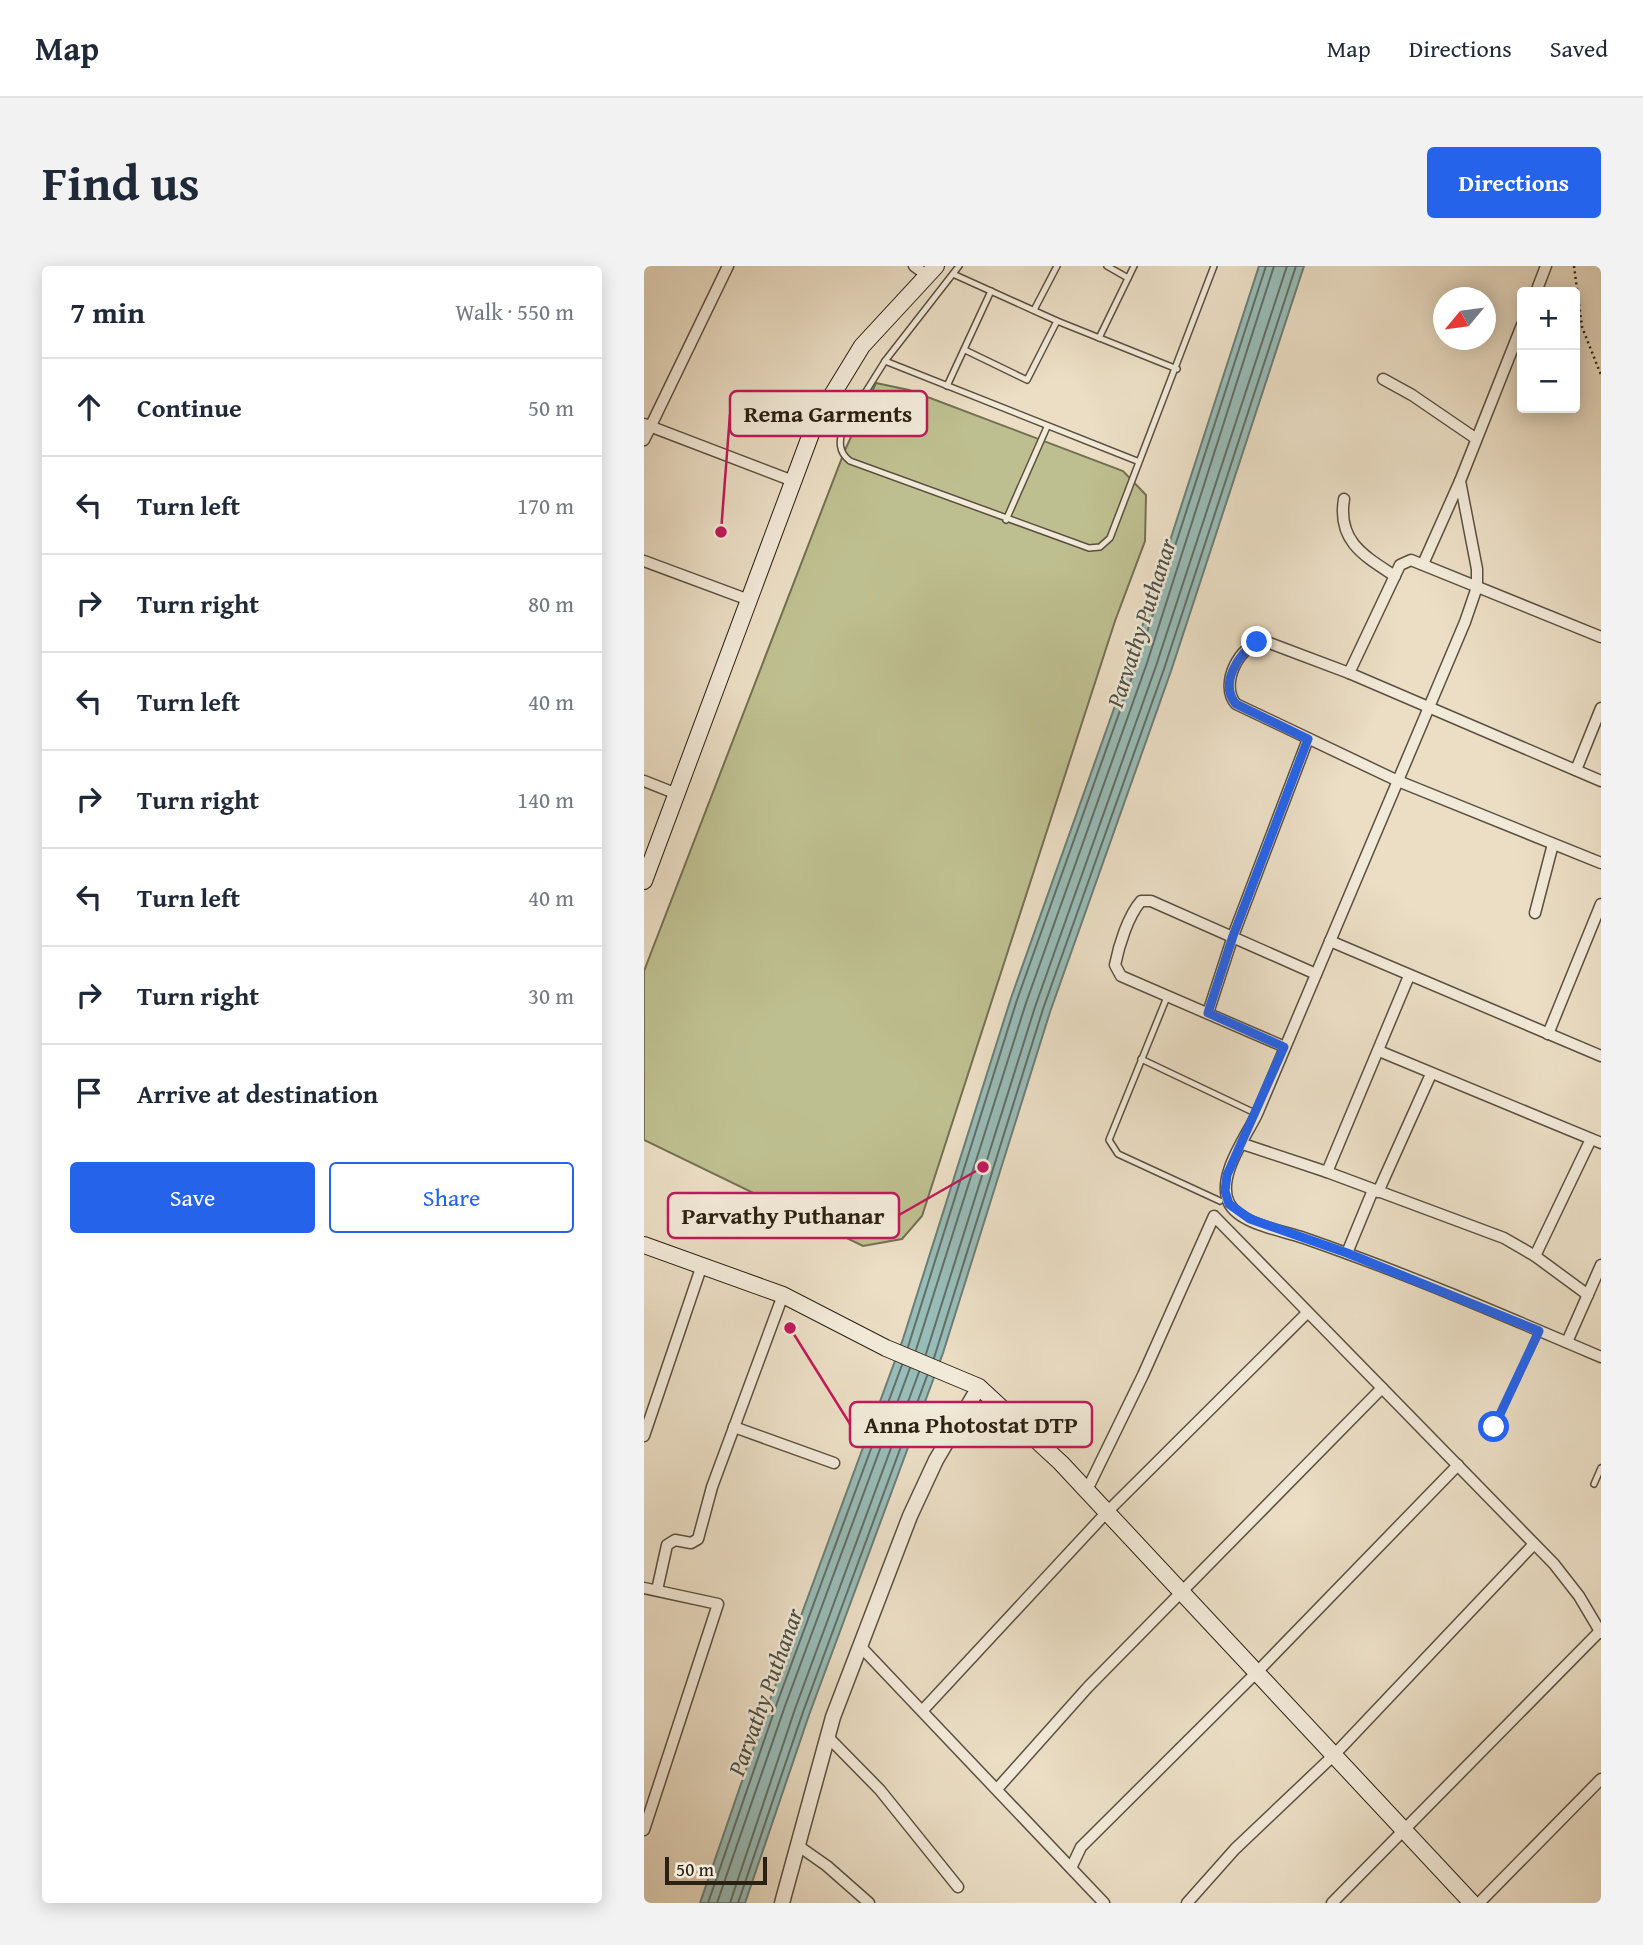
<!DOCTYPE html>
<meta charset="utf-8">
<style>
:root{--surface:#fff;--page:#f2f2f3;--text:#1f2937;--muted:#747a83;--line:#e0e1e3;--accent:#2563eb}
body{margin:0;font-family:"Gentium Book Plus",serif;background:var(--page);color:var(--text)}
.controls{position:absolute;right:21px;top:21px;display:grid;overflow:hidden;border-radius:7px;box-shadow:0 4px 18px #0003}
.controls button{width:63px;height:63px;display:grid;place-items:center;padding:0;border:0;border-bottom:2px solid var(--line);background:var(--surface);color:var(--text);font:35px sans-serif}
.compass{position:absolute;left:789px;top:21px;width:63px;height:63px;border-radius:50%;background:var(--surface);box-shadow:0 4px 18px #0003;rotate:241deg}
.scale{position:absolute;left:21px;bottom:18px;width:102px;box-sizing:border-box;padding-left:7px;border:4px solid #2b2113;border-top:0;font-size:19px;line-height:24px;white-space:nowrap;color:#2b2113;-webkit-text-stroke:5px #f2ead9;paint-order:stroke}
.stop{position:absolute;width:21px;height:21px;margin:-16px;border:5px solid #2563eb;border-radius:50%;background:#fff}
.stop.end{background:#2563eb;border-color:#fff;box-shadow:0 2px 7px #0008}
.list{margin:0;padding:0;list-style:none}
h2{display:flex;justify-content:space-between;align-items:center;height:91px;margin:0;padding:0 28px;font-size:30px}
h2 small{font-size:23px;font-weight:400;color:var(--muted)}
.list li{display:grid;grid-template-columns:46px 1fr auto;gap:21px;align-items:center;box-sizing:border-box;height:98px;padding:0 28px;border-top:2px solid var(--line)}
.list b{display:block;font-size:26px;white-space:nowrap}
.list em{font-size:23px;font-style:normal;color:var(--muted)}
.actions{display:flex;gap:14px;padding:21px 28px}
.actions a{flex:1;padding:16px 0;border:2px solid var(--accent);border-radius:7px;text-align:center;font-size:24px;color:var(--accent)}
.actions .main{background:var(--accent);color:#fff}
.icon{flex:none;width:38px;height:38px;fill:none;stroke:currentColor;stroke-width:2;stroke-linecap:round;stroke-linejoin:round}
.map{position:relative;flex:none;width:957px;height:1637px;overflow:hidden;border-radius:7px}
header{display:flex;align-items:center;gap:42px;box-sizing:border-box;height:98px;padding:0 35px;background:var(--surface);border-bottom:2px solid var(--line)}
header strong{font-size:33px}
nav{display:flex;gap:38px;margin-inline-start:auto;font-size:24px}
.intro{display:flex;align-items:center;justify-content:space-between;box-sizing:border-box;height:168px;padding:0 42px}
h1{margin:0;font-size:49px}
.button{padding:18px 32px;border-radius:7px;background:var(--accent);color:#fff;font-size:24px;font-weight:700}
main{display:flex;gap:42px;padding:0 42px}
aside{flex:1;background:var(--surface);border-radius:7px;box-shadow:0 4px 18px #0003}
.map>svg:first-child{display:block}
.green{fill:#bebf90;stroke:#747052;stroke-width:2}
.water{fill:#98bcb8;stroke:#6c7e76;stroke-width:2}
.lines{fill:none;stroke-linecap:round;stroke-linejoin:round}
.shore{stroke:#626e66;stroke-width:2}
.service-casing{stroke:#5b5040;stroke-width:8}
.minor-casing{stroke:#5b5040;stroke-width:13}
.tertiary-casing{stroke:#5b5040;stroke-width:17}
.secondary-casing{stroke:#2b2113;stroke-width:18}
.path{stroke:#2b2113;stroke-width:2.5;stroke-dasharray:2 3.5;stroke-linecap:butt}
.service{stroke:#f2ead9;stroke-width:5}
.minor{stroke:#f2ead9;stroke-width:10}
.tertiary{stroke:#f2ead9;stroke-width:14}
.secondary{stroke:#f2ead9;stroke-width:16}
.route{stroke:#2563eb;stroke-width:9}
.labels{text-anchor:middle;dominant-baseline:central;stroke-width:5;stroke-linejoin:round;paint-order:stroke}
.water-label{font-size:24px;font-style:italic;fill:#4c5045;stroke:#f2ead9}
.leader{fill:none;stroke:#c2185b;stroke-width:2.5}
.callout-dot{fill:#c2185b;stroke:#f2ead9;stroke-width:2.5}
.callout{fill:#f2ead9;stroke:#c2185b;stroke-width:2.5}
.callout-label{font-size:24px;text-anchor:middle;font-weight:bold;fill:#2b2113}
</style>
<header>
<strong>Map</strong>
<nav><a>Map</a><a>Directions</a><a>Saved</a></nav>
</header>
<div class="intro"><h1>Find us</h1><a class="button">Directions</a></div>
<main>
<aside>
<h2>7 min<small>Walk · 550 m</small></h2>
<ul class="list">
<li><svg class="icon" aria-label="ahead" viewBox="0 0 24 24"><path d="M12 20V5M6 11l6-6 6 6"/></svg><div><b>Continue</b></div><em>50 m</em></li>
<li><svg class="icon" aria-label="left" viewBox="0 0 24 24"><path d="M17 20v-9H6M10 6l-5 5 5 5"/></svg><div><b>Turn left</b></div><em>170 m</em></li>
<li><svg class="icon" aria-label="right" viewBox="0 0 24 24"><path d="M7 20v-9h11M14 6l5 5-5 5"/></svg><div><b>Turn right</b></div><em>80 m</em></li>
<li><svg class="icon" aria-label="left" viewBox="0 0 24 24"><path d="M17 20v-9H6M10 6l-5 5 5 5"/></svg><div><b>Turn left</b></div><em>40 m</em></li>
<li><svg class="icon" aria-label="right" viewBox="0 0 24 24"><path d="M7 20v-9h11M14 6l5 5-5 5"/></svg><div><b>Turn right</b></div><em>140 m</em></li>
<li><svg class="icon" aria-label="left" viewBox="0 0 24 24"><path d="M17 20v-9H6M10 6l-5 5 5 5"/></svg><div><b>Turn left</b></div><em>40 m</em></li>
<li><svg class="icon" aria-label="right" viewBox="0 0 24 24"><path d="M7 20v-9h11M14 6l5 5-5 5"/></svg><div><b>Turn right</b></div><em>30 m</em></li>
<li><svg class="icon" aria-label="arrive" viewBox="0 0 24 24"><path d="M6 21V4h12l-3 4 3 4H6"/></svg><div><b>Arrive at destination</b></div></li>
</ul>
<div class="actions"><a class="main">Save</a><a>Share</a></div>
</aside>
<div class="map">
<svg width="957" height="1637" viewBox="0 0 957 1637">
<rect width="100%" height="100%" fill="#ebdec5"/>
<filter id="stains"><feTurbulence type="fractalNoise" baseFrequency=".00286" numOctaves="4"/><feColorMatrix values="0 0 0 0 .2 0 0 0 0 .09 0 0 0 0 .02 0 0 0 .5 -.17"/></filter>
<radialGradient id="worn" r=".72"><stop offset=".6" stop-color="#630" stop-opacity="0"/><stop offset="1" stop-color="#630" stop-opacity=".3"/></radialGradient>
<!-- green -->
<polygon class="green" points="232,117 265,124 479,205 502,229 501,275 471,355 278,950 258,973 219,980 0,874 0,705 201,184"/>
<!-- water -->
<polygon class="water" points="615,0 660,0 527,405 406,746 299,1087 165,1449 101,1637 56,1637 126,1434 259,1073 367,732 488,392"/>
<g class="lines">
<!-- shore -->
<g class="shore">
<polyline points="264,1081 373,734 494,394 622,0"/>
<polyline points="272,1084 382,737 503,397 630,0"/>
<polyline points="282,1088 391,741 512,400 643,0"/>
<polyline points="290,1092 399,743 520,403 652,0"/>
<polyline points="64,1637 133,1437 258,1099"/>
<polyline points="73,1637 141,1440 266,1102"/>
<polyline points="86,1637 151,1443 275,1106"/>
<polyline points="94,1637 159,1446 283,1110"/>
</g>
<defs>
<g id="service">
<polyline points="315,0 241,95 493,195"/>
<polyline points="463,0 484,12"/>
<polyline points="309,8 413,55 533,103"/>
<polyline points="390,44 413,0"/>
<polyline points="455,72 490,0"/>
<polyline points="321,84 383,114 413,55"/>
<path d="M241,95L199,162C195,175 194,186 206,195L445,282L456,281L466,272L570,0"/>
<polyline points="303,120 347,25"/>
<polyline points="362,254 403,161"/>
<polyline points="523,731 465,874 474,888 576,935"/>
<polyline points="497,793 613,848"/>
<polyline points="850,1161 896,1064"/>
<polyline points="950,1218 957,1202"/>
</g>
<g id="minor">
<polyline points="270,0 284,10"/>
<polyline points="892,26 902,0"/>
<path d="M878,59L816,215L833,303V321L821,356L613,848C602,871 572,911 585,937C595,958 640,965 660,972C761,1007 859,1049 957,1091"/>
<polyline points="739,113 768,129 831,172"/>
<polyline points="0,158 149,215"/>
<polyline points="0,174 84,0"/>
<path d="M700,233C693,275 720,290 751,310"/>
<polyline points="0,295 105,334"/>
<polyline points="779,298 816,215"/>
<polyline points="705,407 756,299 767,294 957,371"/>
<polyline points="932,504 957,442"/>
<polyline points="0,515 33,528"/>
<path d="M957,515L705,407L620,375C595,378 575,419 592,438L754,515L957,597"/>
<polyline points="891,647 909,578"/>
<polyline points="686,675 957,790"/>
<polyline points="564,747 589,670 664,473"/>
<polyline points="904,768 957,638"/>
<path d="M641,781L477,710L471,699C475,679 484,650 497,635H507L672,708"/>
<polyline points="735,785 957,877"/>
<polyline points="599,878 683,906 860,972 891,990 944,1029"/>
<polyline points="683,906 765,710"/>
<polyline points="734,926 787,808"/>
<polyline points="703,987 729,924"/>
<polyline points="891,990 947,873"/>
<polyline points="923,1076 957,999"/>
<polyline points="90,1161 190,1197"/>
<polyline points="0,1170 58,999"/>
<polyline points="443,1224 499,1109 570,950 910,1298 935,1330 957,1367"/>
<polyline points="0,1322 74,1338 0,1564"/>
<polyline points="13,1324 23,1279 31,1274 47,1277 54,1273 68,1221 139,1029"/>
<polyline points="217,1381 460,1637"/>
<polyline points="279,1444 463,1246 663,1047"/>
<polyline points="184,1471 236,1524 314,1621"/>
<polyline points="353,1523 444,1421 738,1122"/>
<polyline points="156,1581 183,1600 225,1637"/>
<polyline points="428,1600 437,1581 613,1406 814,1199"/>
<polyline points="543,1637 591,1583 690,1489 890,1278"/>
<polyline points="688,1637 956,1365"/>
<polyline points="835,1637 957,1513"/>
</g>
<polyline id="tertiary" points="138,1637 189,1451 266,1250 292,1194 335,1121"/>
<g id="secondary">
<polyline points="0,615 171,157 218,80 292,0"/>
<polyline points="0,979 139,1029 242,1082 335,1121 417,1197 828,1637"/>
</g>
</defs>
<!-- service casing -->
<use href="#service" class="service-casing"/>
<!-- minor casing -->
<use href="#minor" class="minor-casing"/>
<!-- tertiary casing -->
<use href="#tertiary" class="tertiary-casing"/>
<!-- secondary casing -->
<use href="#secondary" class="secondary-casing"/>
<!-- path -->
<polyline class="path" points="930,0 938,61 957,109"/>
<!-- service -->
<use href="#service" class="service"/>
<!-- minor -->
<use href="#minor" class="minor"/>
<!-- tertiary -->
<use href="#tertiary" class="tertiary"/>
<!-- secondary -->
<use href="#secondary" class="secondary"/>
</g>
<g class="lines">
<!-- route -->
<path class="route" d="M613,376C594,388 575,418 592,438L664,473L589,670L564,747L640,781L583,909L581,925L585,938L606,953L703,987L895,1065L850,1161"/>
</g>
<g class="labels">
<!-- water labels -->
<g class="water-label">
<text transform="translate(497 357) rotate(-72)">Parvathy Puthanar</text>
<text transform="translate(121 1426) rotate(-70)">Parvathy Puthanar</text>
</g>
</g>
<!-- callouts -->
<path class="leader" d="M77 266L86 148M339 901L255 949M146 1062L206 1158"/>
<g class="callout-dot">
<circle cx="77" cy="266" r="7"/>
<circle cx="339" cy="901" r="7"/>
<circle cx="146" cy="1062" r="7"/>
</g>
<g class="callout">
<rect x="86" y="125" width="197" height="45" rx="7"/>
<rect x="24" y="927" width="231" height="45" rx="7"/>
<rect x="206" y="1136" width="242" height="45" rx="7"/>
</g>
<g class="callout-label">
<text x="184" y="156">Rema Garments</text>
<text x="139" y="958">Parvathy Puthanar</text>
<text x="327" y="1167">Anna Photostat DTP</text>
</g>
<rect width="100%" height="100%" filter="url(#stains)"/>
<rect width="100%" height="100%" fill="url(#worn)"/>
</svg>
<div class="controls">
<button>+</button>
<button>−</button>
</div>
<svg class="compass" viewBox="-18 -18 36 36"><path d="M0-13l5 13h-10z" fill="#e53935"/><path d="M0 13l5-13h-10z" fill="#747a83"/></svg>
<div class="scale">50 m</div>
<div class="stop" style="left:850px;top:1161px"></div>
<div class="stop end" style="left:613px;top:376px"></div>
</div>
</main>
